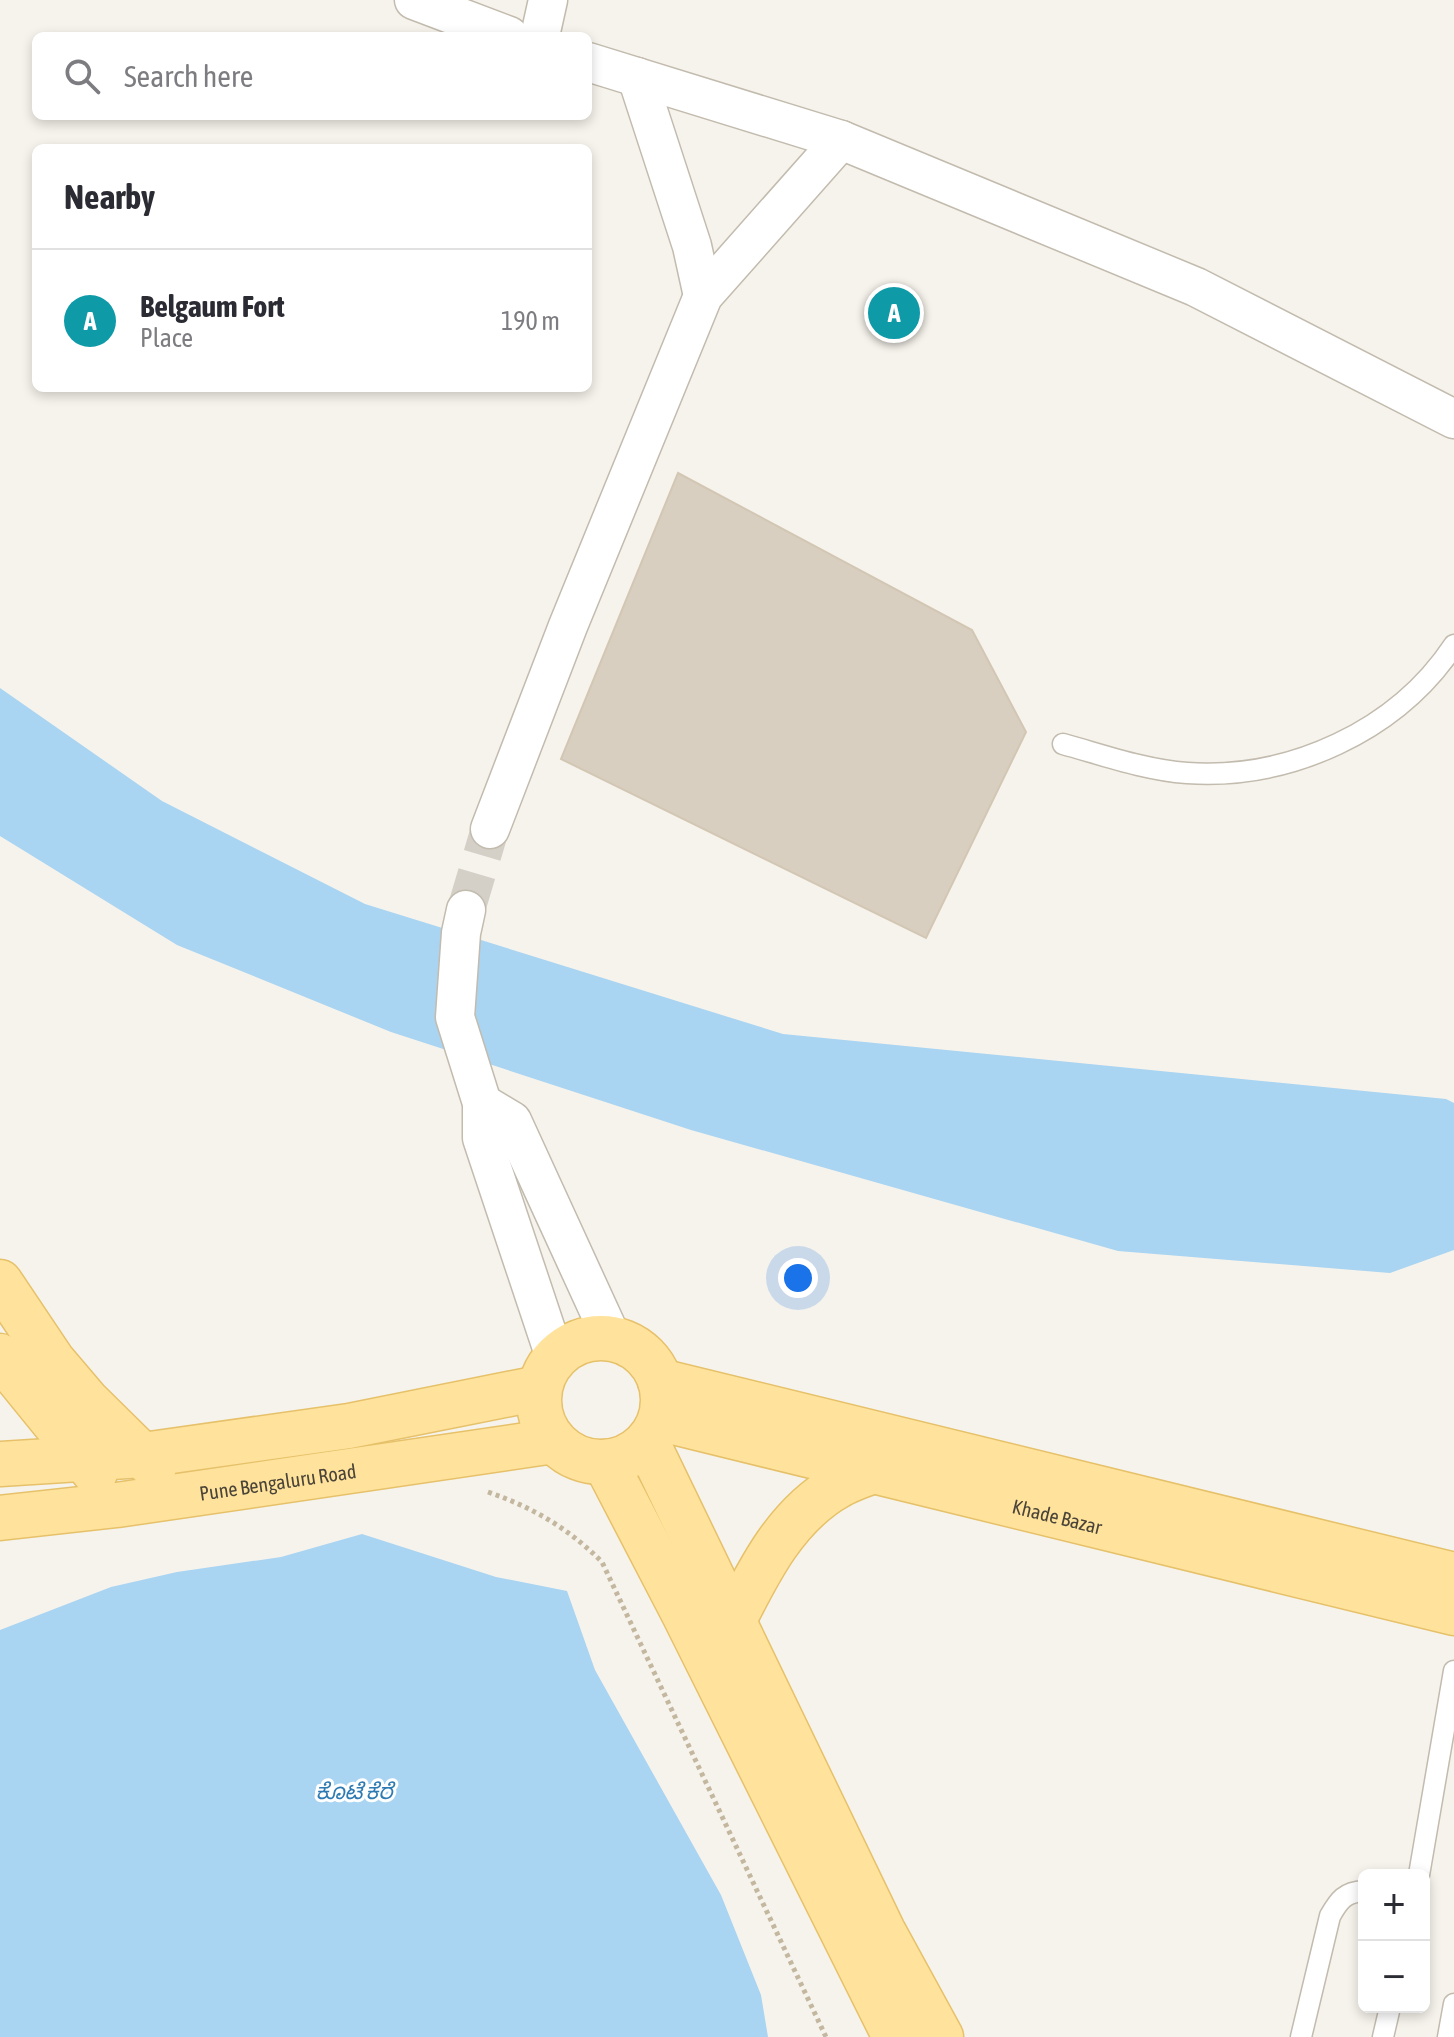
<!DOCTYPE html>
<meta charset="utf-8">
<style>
:root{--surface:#fff;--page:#f7f7f7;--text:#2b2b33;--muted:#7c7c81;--line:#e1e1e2;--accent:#b45309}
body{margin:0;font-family:"Asap Condensed","Noto Sans Kannada",sans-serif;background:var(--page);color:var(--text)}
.controls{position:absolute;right:24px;bottom:24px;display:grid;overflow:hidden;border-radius:12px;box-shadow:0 4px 12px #0003}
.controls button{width:72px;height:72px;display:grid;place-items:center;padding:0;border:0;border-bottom:2px solid var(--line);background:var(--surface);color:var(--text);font:40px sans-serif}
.you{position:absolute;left:798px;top:1278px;width:28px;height:28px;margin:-20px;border:6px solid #fff;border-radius:50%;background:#1a73e8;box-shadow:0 0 0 12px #1a73e833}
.badge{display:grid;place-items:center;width:52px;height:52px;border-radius:50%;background:var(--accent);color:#fff;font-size:26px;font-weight:700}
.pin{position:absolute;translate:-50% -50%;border:4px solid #fff;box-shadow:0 2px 8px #0006}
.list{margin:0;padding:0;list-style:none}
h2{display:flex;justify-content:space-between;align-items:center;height:104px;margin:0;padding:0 32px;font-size:34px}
h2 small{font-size:26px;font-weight:400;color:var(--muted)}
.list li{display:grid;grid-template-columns:52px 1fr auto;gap:24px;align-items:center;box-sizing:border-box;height:144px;padding:0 32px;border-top:2px solid var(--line)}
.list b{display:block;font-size:30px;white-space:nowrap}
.list p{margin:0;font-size:26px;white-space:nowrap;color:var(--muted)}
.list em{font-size:26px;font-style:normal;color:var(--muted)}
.icon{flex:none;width:44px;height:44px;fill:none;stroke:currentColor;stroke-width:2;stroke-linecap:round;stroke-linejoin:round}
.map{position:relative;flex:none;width:1454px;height:2037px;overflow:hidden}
.search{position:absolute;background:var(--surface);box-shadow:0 4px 12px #0003;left:32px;top:32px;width:560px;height:88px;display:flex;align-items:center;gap:20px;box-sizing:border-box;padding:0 28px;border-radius:12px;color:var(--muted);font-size:30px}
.panel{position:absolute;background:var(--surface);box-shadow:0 4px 12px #0003;left:32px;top:144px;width:560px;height:248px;border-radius:12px}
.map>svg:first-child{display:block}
.water{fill:#a9d4f2}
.building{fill:#d8cfc1;stroke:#d3c7b4;stroke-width:2}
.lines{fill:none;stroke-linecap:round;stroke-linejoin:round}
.minor-tunnel{stroke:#d4d0c8;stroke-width:38;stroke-dasharray:38 19;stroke-linecap:butt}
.service-casing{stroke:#c2bbae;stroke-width:23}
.minor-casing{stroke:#c2bbae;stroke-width:41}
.primary-casing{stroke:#e6c16a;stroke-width:47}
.path{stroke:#c4b79f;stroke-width:5;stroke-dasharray:4 4;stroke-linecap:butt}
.service{stroke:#fff;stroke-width:20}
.minor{stroke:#fff;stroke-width:38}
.primary{stroke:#ffe39c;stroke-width:44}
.labels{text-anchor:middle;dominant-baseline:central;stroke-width:6;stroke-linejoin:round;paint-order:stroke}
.street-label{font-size:20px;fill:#4b4439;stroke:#fff}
.water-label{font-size:22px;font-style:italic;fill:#2e7ab2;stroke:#fff}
</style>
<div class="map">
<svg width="1454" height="2037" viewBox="0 0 1454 2037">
<rect width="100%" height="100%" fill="#f6f3ec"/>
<!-- water -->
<g class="water">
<polygon points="0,688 162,801 365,904 783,1034 1446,1099 1454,1103 1454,1250 1390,1273 1118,1251 691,1130 391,1032 177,945 0,836"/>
<polygon points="362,1534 496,1577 567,1591 595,1670 721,1895 761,1995 768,2037 0,2037 0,1630 111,1587 177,1572 281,1557"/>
</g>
<!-- building -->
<polygon class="building" points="678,473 972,630 1026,732 926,938 561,759"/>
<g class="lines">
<!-- minor-tunnel -->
<polyline class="minor-tunnel" points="466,910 490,829"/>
<defs>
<g id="service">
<path d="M1063,744C1103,755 1145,770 1187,773C1290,780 1397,731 1454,645"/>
<polyline points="1419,1875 1454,1671"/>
<path d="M1301,2037L1330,1916C1339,1900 1345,1892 1364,1891"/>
<polyline points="1383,2037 1390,2007"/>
<polyline points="1448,2037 1454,2004"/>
</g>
<g id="minor">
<polyline points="414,0 509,36"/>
<polyline points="540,36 548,0"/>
<polyline points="588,62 841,140 1196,287 1454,419"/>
<polyline points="637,77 692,246 703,296"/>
<polyline points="490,829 568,626 703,296 841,140"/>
<polyline points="466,910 461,933 455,1017 482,1103 482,1138 555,1357"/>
<polyline points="482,1103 512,1121 612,1339"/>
</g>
<g id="primary">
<polyline points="0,1282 53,1361 87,1401 154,1467"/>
<circle cx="601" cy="1400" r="62"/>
<polyline points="0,1356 95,1473"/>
<polyline points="660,1381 1454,1575"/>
<path id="s1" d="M661,1419L1454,1613"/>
<polyline points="647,1442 883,1931 941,2037"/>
<polyline points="605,1462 684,1614 895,2037"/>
<polyline points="0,1464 143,1455 349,1426 539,1388"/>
<path id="s2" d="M0,1518L117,1505L554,1441"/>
<path d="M733,1622C758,1572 786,1515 838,1486C848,1480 861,1476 872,1471"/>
</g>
</defs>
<!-- service casing -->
<use href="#service" class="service-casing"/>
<!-- minor casing -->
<use href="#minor" class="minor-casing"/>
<!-- primary casing -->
<use href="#primary" class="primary-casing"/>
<!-- path -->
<path class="path" d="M488,1492C534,1508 568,1528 602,1562L826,2037"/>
<!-- service -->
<use href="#service" class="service"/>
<!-- minor -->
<use href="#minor" class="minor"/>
<!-- primary -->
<use href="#primary" class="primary"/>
</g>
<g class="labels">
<!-- street labels -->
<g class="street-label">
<text stroke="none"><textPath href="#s2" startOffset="280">Pune Bengaluru Road</textPath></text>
<text stroke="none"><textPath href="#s1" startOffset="408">Khade Bazar</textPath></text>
</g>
<!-- water labels -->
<g class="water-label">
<text x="354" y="1791">ಕೊಟೆ ಕೆರೆ</text>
</g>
</g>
</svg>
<div class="controls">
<button>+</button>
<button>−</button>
</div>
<div class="you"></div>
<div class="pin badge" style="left:894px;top:313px;background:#0f9aa8">A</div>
<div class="search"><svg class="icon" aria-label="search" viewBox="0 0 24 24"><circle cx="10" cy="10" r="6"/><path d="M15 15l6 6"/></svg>Search here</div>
<section class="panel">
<h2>Nearby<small></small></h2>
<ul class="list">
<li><span class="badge" style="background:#0f9aa8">A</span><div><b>Belgaum Fort</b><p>Place</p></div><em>190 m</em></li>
</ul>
</section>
</div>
